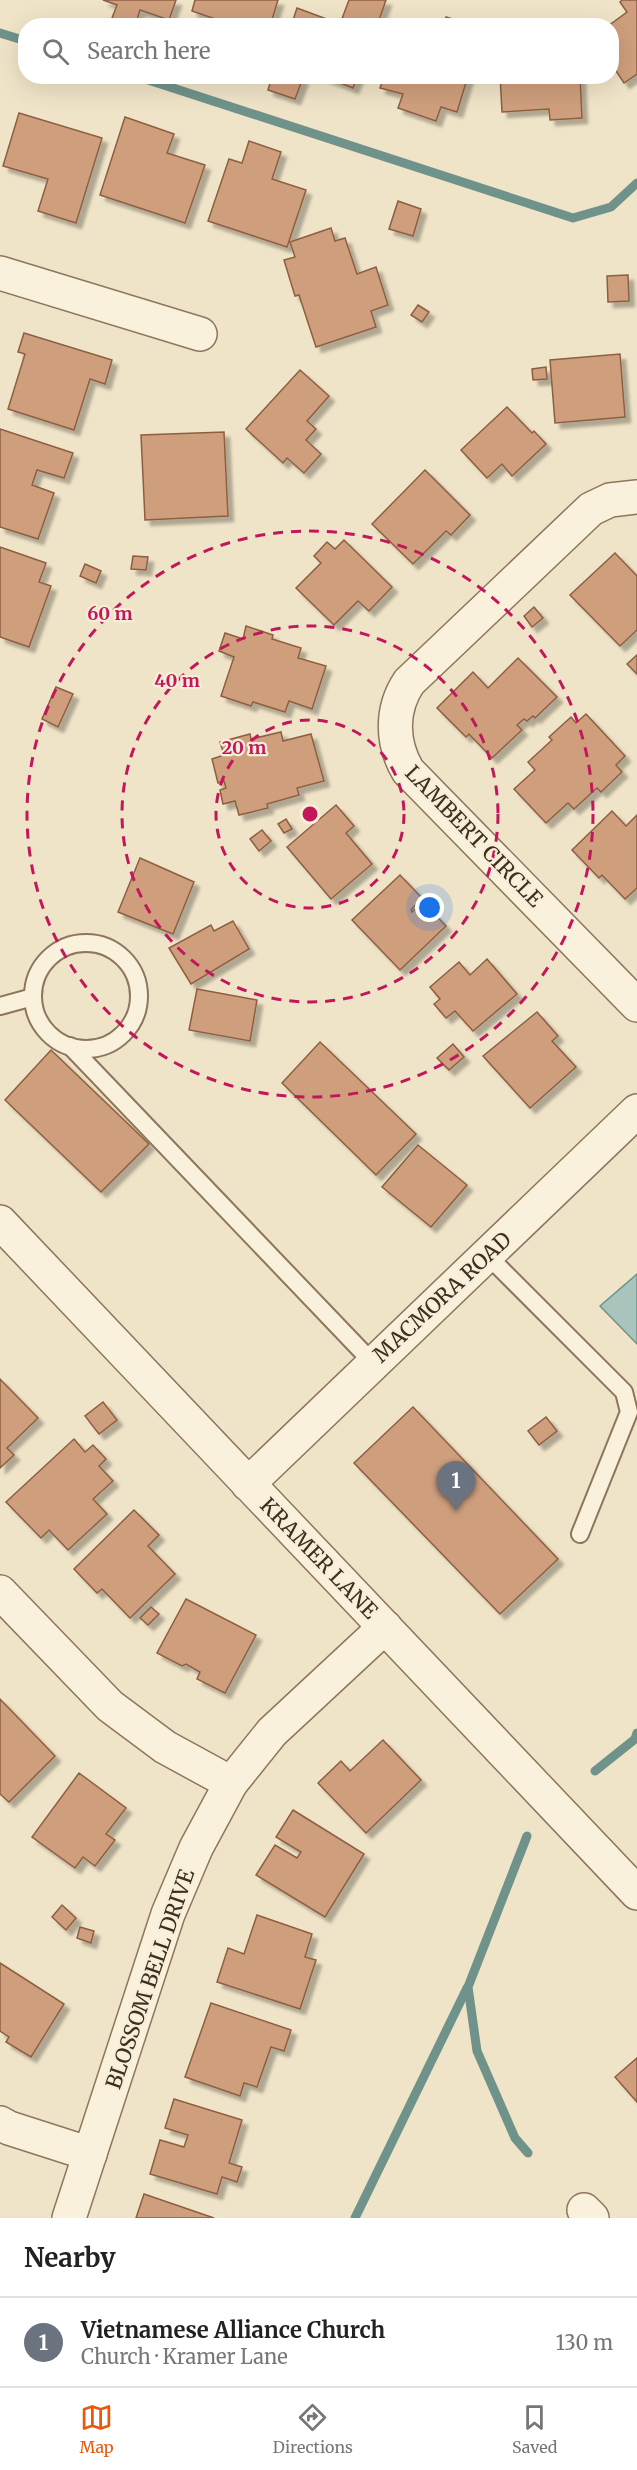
<!DOCTYPE html>
<meta charset="utf-8">
<style>
:root{--surface:#fff;--page:#f2f2f2;--text:#222;--muted:#767676;--line:#e0e0e0;--accent:#ea580c}
body{margin:0;font-family:Merriweather,serif;background:var(--page);color:var(--text)}
.you{position:absolute;left:430px;top:908px;width:21px;height:21px;margin:-15px;border:4px solid #fff;border-radius:50%;background:#1a73e8;box-shadow:0 0 0 9px #1a73e833}
.badge{display:grid;place-items:center;width:39px;height:39px;border-radius:50%;background:var(--accent);color:#fff;font-size:20px;font-weight:700}
.pin{position:absolute;translate:-50% -50px;filter:drop-shadow(0 2px 3px #0008)}
.pin::after{content:'';position:absolute;top:32px;width:21px;height:18px;background:inherit;clip-path:polygon(0 0,100% 0,50% 100%)}
.list{margin:0;padding:0;list-style:none}
h2{display:flex;justify-content:space-between;align-items:center;height:78px;margin:0;padding:0 24px;font-size:26px}
h2 small{font-size:20px;font-weight:400;color:var(--muted)}
.list li{display:grid;grid-template-columns:39px 1fr auto;gap:18px;align-items:center;box-sizing:border-box;height:90px;padding:0 24px;border-top:2px solid var(--line)}
.list b{display:block;font-size:22px;white-space:nowrap}
.list p{margin:0;font-size:20px;white-space:nowrap;color:var(--muted)}
.list em{font-size:20px;font-style:normal;color:var(--muted)}
.icon{flex:none;width:33px;height:33px;fill:none;stroke:currentColor;stroke-width:2;stroke-linecap:round;stroke-linejoin:round}
.map{position:relative;flex:none;width:637px;height:2218px;overflow:hidden}
.search{position:absolute;background:var(--surface);box-shadow:0 6px 24px #0002;left:18px;right:18px;top:18px;height:66px;display:flex;align-items:center;gap:15px;box-sizing:border-box;padding:0 21px;border-radius:24px;color:var(--muted);font-size:22px}
.sheet{height:168px;background:var(--surface)}
nav{display:flex;justify-content:space-around;align-items:center;box-sizing:border-box;height:84px;border-top:2px solid var(--line);background:var(--surface);font-size:16px;color:var(--muted)}
nav a{display:grid;justify-items:center;gap:3px}
nav .on{color:var(--accent)}
.map>svg:first-child{display:block}
.water{fill:#a9c4bc;stroke:#6f938a;stroke-width:1.5}
.lines{fill:none;stroke-linecap:round;stroke-linejoin:round}
.stream{stroke:#6f938a;stroke-width:9}
.building{fill:#cf9f7d;stroke:#8d5f41;stroke-width:1.5;filter:url(#shadow)}
.service-casing{stroke:#8d765c;stroke-width:20}
.minor-casing{stroke:#8d765c;stroke-width:36}
.tertiary-casing{stroke:#8d765c;stroke-width:36}
.service{stroke:#faf1dc;stroke-width:16}
.minor{stroke:#faf1dc;stroke-width:33}
.tertiary{stroke:#faf1dc;stroke-width:33}
.ring{fill:none;stroke:#c2185b;stroke-width:3;stroke-dasharray:10 8}
.labels{text-anchor:middle;dominant-baseline:central;stroke-width:4.5;stroke-linejoin:round;paint-order:stroke}
.street-label{font-size:21px;fill:#3d2e20;stroke:#f7eed8}
.centre{fill:#c2185b;stroke:#f7eed8;stroke-width:3}
.ring-label{font-size:18px;text-anchor:middle;font-weight:bold;fill:#c2185b;stroke:#f7eed8;stroke-width:4.5;stroke-linejoin:round;paint-order:stroke}
</style>
<div class="map">
<svg width="637" height="2218" viewBox="0 0 637 2218">
<defs>
<filter id="shadow"><feDropShadow dx="5.5" dy="5.5" stdDeviation="1.5" flood-color="#0004"/></filter>
</defs>
<rect width="100%" height="100%" fill="#f0e4c8"/>
<!-- water -->
<polygon class="water" points="637,1274 637,1344 600,1306"/>
<g class="lines">
<!-- stream -->
<g class="stream">
<polyline points="0,33 26,41"/>
<polyline points="136,76 573,218 611,207 637,183"/>
<polyline points="595,1771 635,1739 637,1733"/>
<polyline points="527,1836 468,1987 477,2051 515,2138 528,2153"/>
<polyline points="355,2218 467,1988"/>
</g>
</g>
<!-- building -->
<g class="building">
<polygon points="103,0 176,0 169,20 140,10 135,26 112,18 117,5"/>
<polygon points="195,0 278,0 270,26 223,26 224,22 192,11"/>
<polygon points="349,0 386,0 377,26 291,26 297,8 340,24"/>
<polygon points="622,0 637,0 637,74 624,83 612,65 612,26 608,26 627,12 620,2"/>
<polygon points="446,17 456,20 473,26 443,26"/>
<polygon points="272,76 303,78 295,99 268,90"/>
<polygon points="322,76 358,76 353,88"/>
<polygon points="384,76 468,76 457,112 441,107 436,121 398,108 403,94 380,88"/>
<polygon points="500,76 580,76 582,118 550,120 549,109 502,112"/>
<polygon points="19,113 102,138 76,223 38,211 48,179 3,166"/>
<polygon points="125,117 174,134 167,153 205,165 185,223 100,195"/>
<polygon points="249,141 281,152 272,179 306,190 287,247 208,221 229,159 242,163"/>
<polygon points="398,201 421,209 413,236 389,229"/>
<polygon points="331,228 335,241 345,238 357,274 376,267 388,305 371,311 376,327 316,347 299,295 295,296 284,260 295,257 290,242"/>
<polygon points="628,275 629,301 608,302 607,276"/>
<polygon points="418,305 429,312 422,322 411,315"/>
<polygon points="24,333 112,360 105,384 90,379 74,430 8,409 25,354 18,352"/>
<polygon points="620,354 625,417 555,423 550,360"/>
<polygon points="546,367 547,379 533,380 532,369"/>
<polygon points="300,370 329,396 307,421 316,429 306,440 321,454 304,473 287,458 283,463 246,429"/>
<polygon points="507,407 532,433 534,431 546,444 512,476 502,464 487,478 461,450"/>
<polygon points="0,429 73,453 64,478 37,470 32,485 54,493 38,539 0,527"/>
<polygon points="224,432 228,516 145,520 141,435"/>
<polygon points="425,470 470,515 451,535 446,531 413,564 372,524"/>
<polygon points="344,540 392,587 369,611 358,601 334,625 296,588 321,563 314,556 327,542 335,549"/>
<polygon points="0,547 46,563 39,582 51,586 29,647 0,637"/>
<polygon points="615,553 637,576 637,630 620,646 570,595"/>
<polygon points="133,556 148,557 146,570 131,569"/>
<polygon points="85,564 101,571 96,583 80,576"/>
<polygon points="534,607 543,618 532,627 524,616"/>
<polygon points="246,626 273,635 272,639 301,648 298,658 326,666 312,709 289,701 285,712 253,702 251,706 221,696 234,657 219,651 225,633 243,639"/>
<polygon points="637,655 637,674 627,664"/>
<polygon points="518,658 557,697 535,718 533,716 527,721 524,719 517,725 522,730 492,758 469,734 466,737 437,708 473,672 488,688"/>
<polygon points="56,687 73,694 58,727 42,719"/>
<polygon points="586,714 625,756 616,765 622,772 601,792 597,788 574,809 568,803 546,823 514,789 535,770 528,762 552,740 549,737 571,717 576,723"/>
<polygon points="281,732 283,741 311,734 324,781 297,788 299,795 267,804 268,808 239,815 235,801 223,804 220,790 226,788 224,781 218,783 212,759 224,755 220,742 250,734 251,739"/>
<polygon points="336,805 354,826 346,833 372,864 331,899 287,847"/>
<polygon points="612,811 626,826 637,815 637,888 625,899 602,875 599,878 572,850"/>
<polygon points="286,819 292,829 284,833 278,824"/>
<polygon points="262,830 271,841 259,851 250,839"/>
<polygon points="140,858 194,882 173,934 118,912"/>
<polygon points="400,875 422,898 411,910 412,912 423,902 446,926 400,970 352,920"/>
<polygon points="233,921 249,949 191,984 169,948 211,925 214,931"/>
<polygon points="487,959 517,994 473,1031 455,1011 446,1018 434,1004 440,999 430,987 459,962 470,975"/>
<polygon points="197,989 257,1000 250,1041 189,1030"/>
<polygon points="537,1012 558,1036 552,1041 576,1067 530,1108 483,1056"/>
<polygon points="320,1042 416,1134 376,1175 282,1083"/>
<polygon points="453,1044 464,1057 449,1070 437,1058"/>
<polygon points="51,1050 149,1144 101,1192 5,1100"/>
<polygon points="418,1145 467,1185 431,1227 382,1187"/>
<polygon points="0,1379 38,1418 7,1448 14,1455 0,1468"/>
<polygon points="103,1402 117,1420 99,1434 85,1416"/>
<polygon points="413,1407 558,1559 500,1614 354,1463"/>
<polygon points="546,1417 557,1431 539,1445 528,1431"/>
<polygon points="74,1439 85,1452 93,1445 106,1459 99,1466 113,1481 93,1499 107,1514 68,1550 49,1530 41,1538 6,1502"/>
<polygon points="134,1510 159,1535 148,1546 175,1574 130,1618 102,1589 97,1593 74,1569"/>
<polygon points="186,1599 256,1635 225,1693 197,1679 200,1672 186,1664 182,1666 157,1653"/>
<polygon points="151,1607 159,1614 148,1625 140,1618"/>
<polygon points="0,1699 55,1756 9,1802 0,1794"/>
<polygon points="383,1740 421,1780 366,1833 318,1783 341,1761 350,1771"/>
<polygon points="79,1773 126,1808 106,1834 115,1840 95,1866 83,1857 75,1868 32,1837"/>
<polygon points="293,1810 364,1854 325,1917 256,1875 275,1845 297,1858 301,1852 276,1837"/>
<polygon points="62,1905 76,1918 66,1930 52,1917"/>
<polygon points="257,1915 312,1934 305,1957 316,1960 300,2009 217,1982 228,1948 244,1954"/>
<polygon points="80,1927 94,1931 91,1943 77,1938"/>
<polygon points="0,1963 64,2004 31,2057 6,2042 9,2037 0,2031"/>
<polygon points="211,2003 291,2030 284,2051 271,2047 257,2087 244,2083 240,2096 185,2077"/>
<polygon points="637,2058 637,2102 615,2077"/>
<polygon points="174,2099 242,2120 229,2163 242,2167 237,2182 222,2177 217,2194 150,2174 160,2140 184,2147 188,2135 165,2128"/>
<polygon points="144,2194 214,2218 136,2218"/>
</g>
<g class="lines">
<defs>
<g id="service">
<circle cx="86" cy="996" r="53"/>
<polyline points="0,1006 33,997"/>
<polyline points="70,1046 373,1363"/>
<polyline points="487,1255 624,1392 629,1412 580,1534"/>
</g>
<g id="minor">
<polyline points="0,273 200,334"/>
<path d="M637,497L610,500L591,509L409,682C391,709 391,742 408,771L637,1005"/>
<polyline points="248,1484 637,1111"/>
<polyline points="0,1592 110,1706 165,1747 231,1783"/>
<polyline points="0,2123 9,2128 90,2154"/>
<polyline points="584,2210 592,2218"/>
<polyline points="69,2218 168,1914 196,1848 231,1783 272,1732 385,1627"/>
</g>
<polyline id="tertiary" points="0,1222 637,1893"/>
</defs>
<!-- service casing -->
<use href="#service" class="service-casing"/>
<!-- minor casing -->
<use href="#minor" class="minor-casing"/>
<!-- tertiary casing -->
<use href="#tertiary" class="tertiary-casing"/>
<!-- service -->
<use href="#service" class="service"/>
<!-- minor -->
<use href="#minor" class="minor"/>
<!-- tertiary -->
<use href="#tertiary" class="tertiary"/>
</g>
<!-- distance rings -->
<g class="ring">
<circle cx="310" cy="814" r="94"/>
<circle cx="310" cy="814" r="188"/>
<circle cx="310" cy="814" r="283"/>
</g>
<g class="labels">
<!-- street labels -->
<g class="street-label">
<text transform="translate(474 836) rotate(46)">LAMBERT CIRCLE</text>
<text transform="translate(442 1297) rotate(-43)">MACMORA ROAD</text>
<text transform="translate(319 1558) rotate(46)">KRAMER LANE</text>
<text transform="translate(150 1979) rotate(-71)">BLOSSOM BELL DRIVE</text>
</g>
</g>
<circle cx="310" cy="814" r="9" class="centre"/>
<g class="ring-label">
<text x="110" y="620">60 m</text>
<text x="177" y="687">40 m</text>
<text x="244" y="754">20 m</text>
</g>
</svg>
<div class="you"></div>
<div class="pin badge" style="left:456px;top:1511px;background:#6b7280">1</div>
<div class="search"><svg class="icon" aria-label="search" viewBox="0 0 24 24"><circle cx="10" cy="10" r="6"/><path d="M15 15l6 6"/></svg>Search here</div>
</div>
<section class="sheet">
<h2>Nearby<small></small></h2>
<ul class="list">
<li><span class="badge" style="background:#6b7280">1</span><div><b>Vietnamese Alliance Church</b><p>Church · Kramer Lane</p></div><em>130 m</em></li>
</ul>
</section>
<nav>
<a class="on"><svg class="icon" aria-label="map" viewBox="0 0 24 24"><path d="M3 6l6-2 6 2 6-2v14l-6 2-6-2-6 2zM9 4v14M15 6v14"/></svg>Map</a>
<a><svg class="icon" aria-label="directions" viewBox="0 0 24 24"><path d="M12 3l9 9-9 9-9-9zM9 14v-3h6M13 9l2 2-2 2"/></svg>Directions</a>
<a><svg class="icon" aria-label="saved" viewBox="0 0 24 24"><path d="M7 4h10v16l-5-4-5 4z"/></svg>Saved</a>
</nav>
